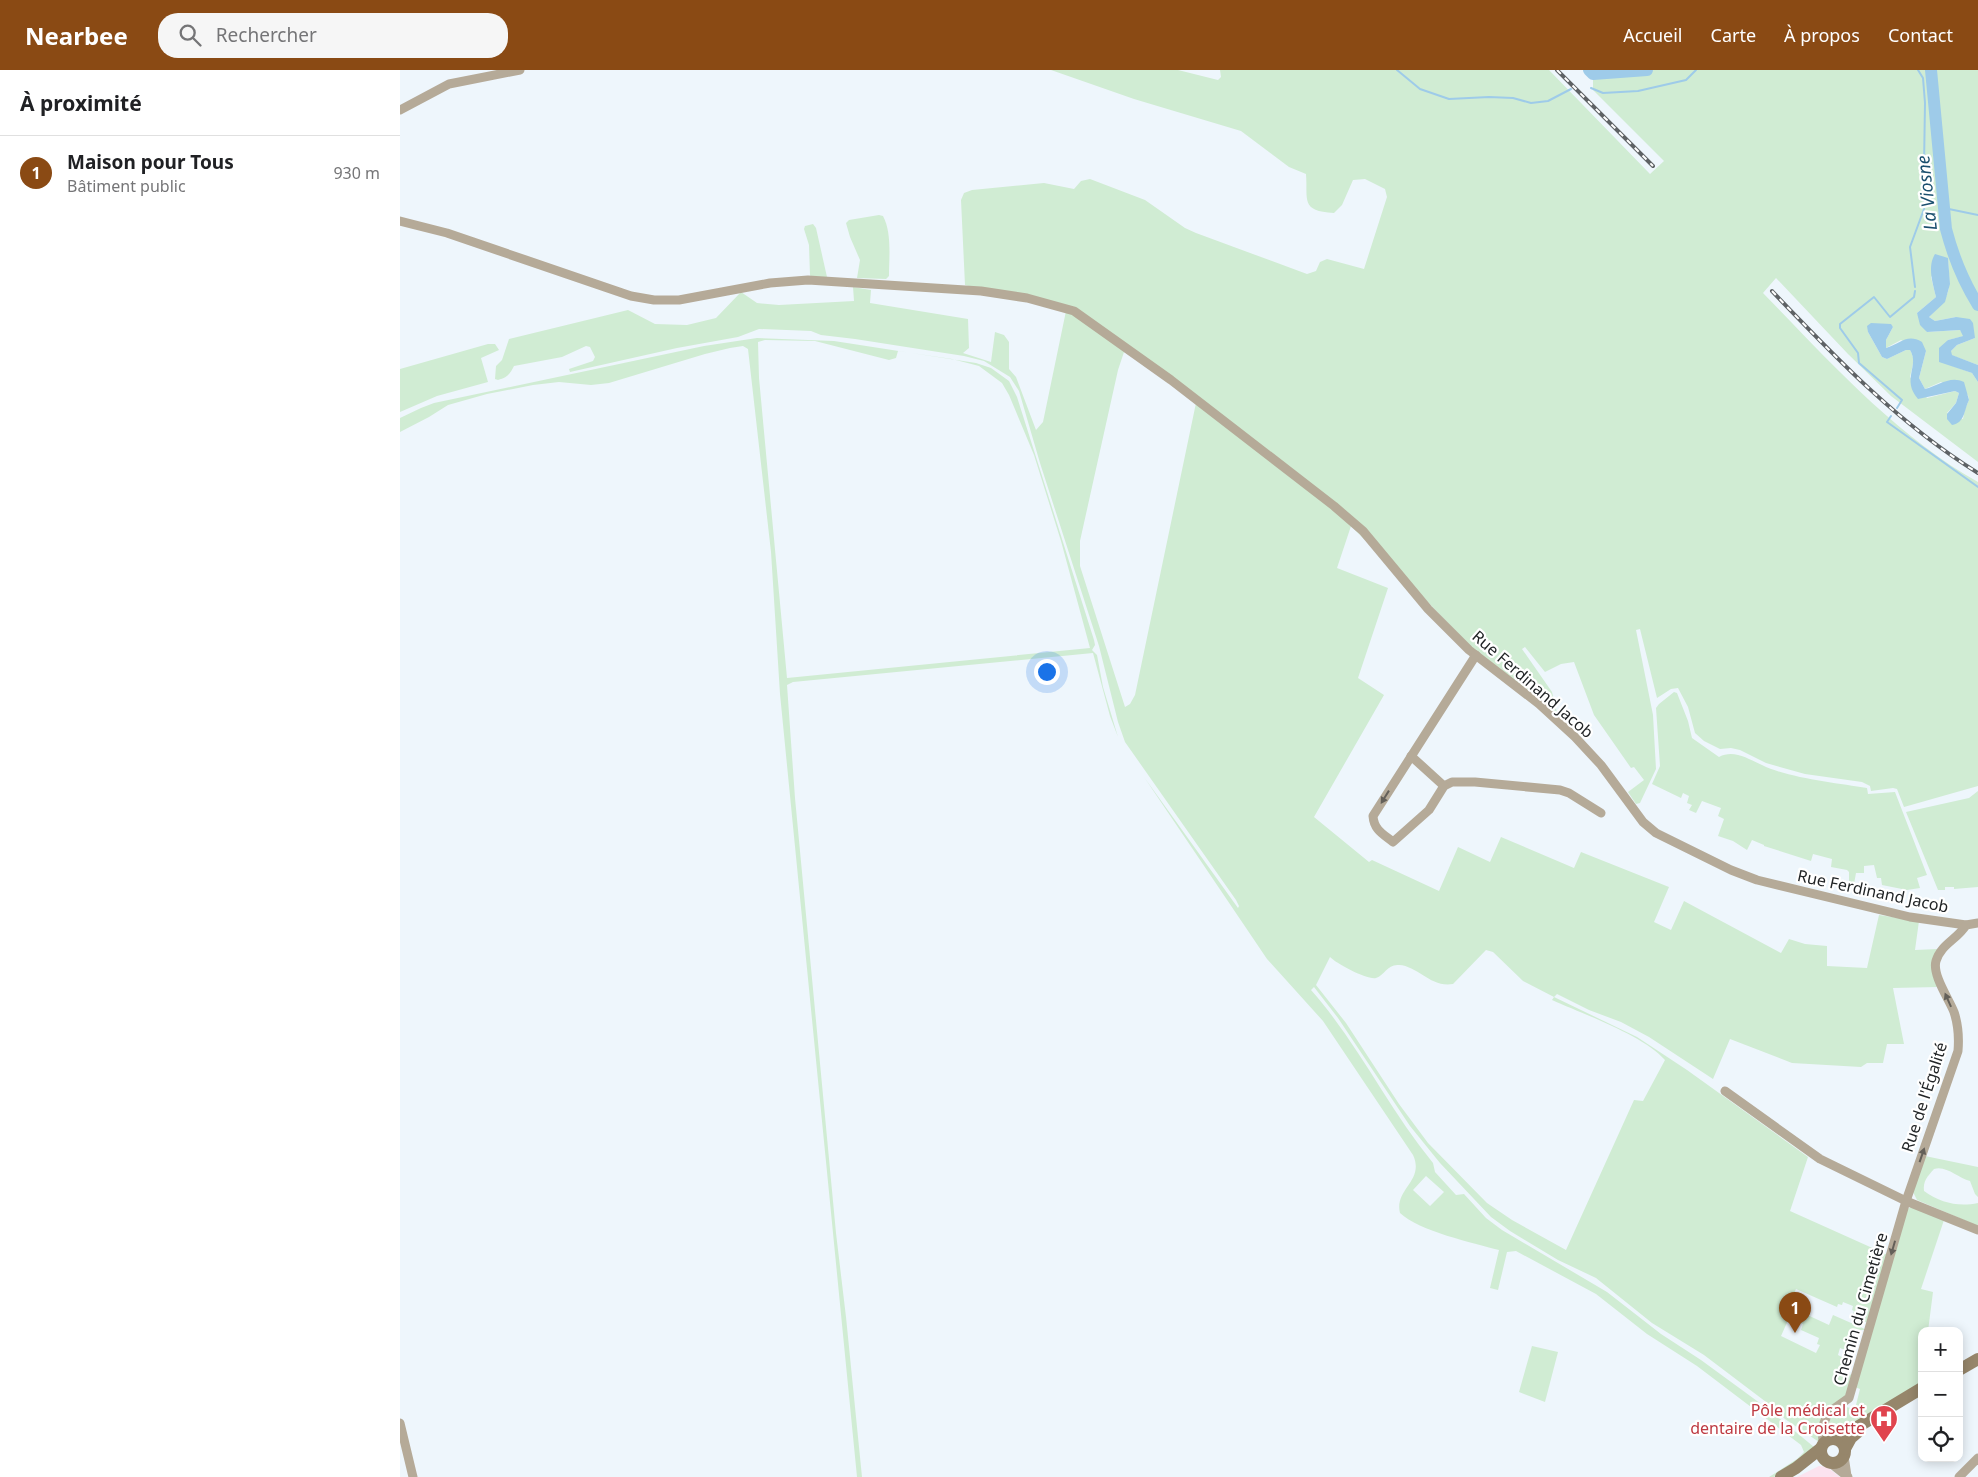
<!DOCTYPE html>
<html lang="fr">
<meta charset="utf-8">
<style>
:root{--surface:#fff;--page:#f6f6f6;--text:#202124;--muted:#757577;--line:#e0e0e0;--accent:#8a4a14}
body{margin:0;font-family:"Noto Sans",sans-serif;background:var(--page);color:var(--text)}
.controls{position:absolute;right:15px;bottom:15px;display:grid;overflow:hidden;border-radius:10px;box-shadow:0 2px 12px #0003}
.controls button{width:45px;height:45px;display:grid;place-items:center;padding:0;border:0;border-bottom:1px solid var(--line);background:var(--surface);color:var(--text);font:25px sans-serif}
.you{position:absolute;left:646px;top:601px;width:18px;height:18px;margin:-12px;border:4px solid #fff;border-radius:50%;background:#1a73e8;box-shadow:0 0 0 8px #1a73e833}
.badge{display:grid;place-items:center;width:32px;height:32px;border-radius:50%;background:var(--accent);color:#fff;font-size:16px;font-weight:700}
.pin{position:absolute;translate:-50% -41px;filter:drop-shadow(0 1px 2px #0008)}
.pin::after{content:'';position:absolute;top:26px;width:18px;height:15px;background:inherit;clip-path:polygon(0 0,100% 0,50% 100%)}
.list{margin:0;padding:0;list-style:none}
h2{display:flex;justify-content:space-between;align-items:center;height:65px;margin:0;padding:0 20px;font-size:21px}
h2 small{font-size:16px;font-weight:400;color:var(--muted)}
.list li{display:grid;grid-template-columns:32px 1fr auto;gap:15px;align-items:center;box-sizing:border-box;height:75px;padding:0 20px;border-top:1px solid var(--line)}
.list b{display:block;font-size:19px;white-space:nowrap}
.list p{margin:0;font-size:16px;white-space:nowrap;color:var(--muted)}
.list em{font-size:16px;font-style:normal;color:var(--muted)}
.icon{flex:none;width:28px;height:28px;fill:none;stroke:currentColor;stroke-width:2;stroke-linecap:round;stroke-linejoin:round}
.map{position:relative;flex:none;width:1578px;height:1407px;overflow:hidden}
header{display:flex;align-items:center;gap:30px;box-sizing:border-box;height:70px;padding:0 25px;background:var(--accent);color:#fff}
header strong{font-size:24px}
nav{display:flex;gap:28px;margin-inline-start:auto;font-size:18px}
.search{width:350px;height:45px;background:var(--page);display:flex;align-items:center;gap:12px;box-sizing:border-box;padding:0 18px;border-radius:20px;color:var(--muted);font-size:19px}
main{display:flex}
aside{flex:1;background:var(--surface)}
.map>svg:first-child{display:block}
.industrial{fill:#fbe3ef}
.green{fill:#d0ecd3;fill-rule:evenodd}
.water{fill:#9ecbe9}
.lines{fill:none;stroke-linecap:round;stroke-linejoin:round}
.stream{stroke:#9ecbe9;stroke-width:2}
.river{stroke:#9ecbe9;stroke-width:12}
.minor{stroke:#b5aa98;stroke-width:9}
.secondary{stroke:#96866b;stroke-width:12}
.rail-casing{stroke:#5e6265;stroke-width:4}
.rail{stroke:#fff;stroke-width:2;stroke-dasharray:5.5;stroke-linecap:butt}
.oneway{fill:#646059}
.labels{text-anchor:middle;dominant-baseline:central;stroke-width:4.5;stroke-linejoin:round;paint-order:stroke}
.street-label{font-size:16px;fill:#212426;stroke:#fff}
.health-label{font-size:16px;fill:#be3a42;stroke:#fff;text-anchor:end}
.water-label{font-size:18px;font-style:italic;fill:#1a4f6e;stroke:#fff}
</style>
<header>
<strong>Nearbee</strong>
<div class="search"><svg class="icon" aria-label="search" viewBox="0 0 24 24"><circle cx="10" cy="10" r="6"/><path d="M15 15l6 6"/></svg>Rechercher</div>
<nav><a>Accueil</a><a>Carte</a><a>À propos</a><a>Contact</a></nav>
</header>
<main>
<aside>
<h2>À proximité<small></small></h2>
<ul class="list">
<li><span class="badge">1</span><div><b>Maison pour Tous</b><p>Bâtiment public</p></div><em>930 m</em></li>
</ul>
</aside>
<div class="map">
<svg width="1578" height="1407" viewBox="0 0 1578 1407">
<rect width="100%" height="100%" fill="#eef6fc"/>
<!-- industrial -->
<polygon class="industrial" points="1419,1396 1427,1397 1440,1407 1397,1407"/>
<!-- green -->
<g class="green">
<path d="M651,0H778L818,10L821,7L820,0H1149L1250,104L1264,91L1193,20V4L1189,0H1578V295L1551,285V281L1557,275L1575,268L1556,247L1535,251L1529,247C1553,223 1550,220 1548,188L1531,207L1536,227L1517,243L1527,262L1560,260L1564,266L1548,270L1539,291L1572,303L1578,312V392L1491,326L1448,284L1376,208L1363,223C1428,290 1496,366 1578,412V716L1504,737L1497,719L1493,718L1471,721L1470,716L1462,712L1405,704L1366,693L1340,680L1331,678L1320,679L1304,671L1295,663L1288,637L1278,618L1271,619L1257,628L1240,559L1236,560L1253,645L1256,699L1240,733L1236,734L1228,722L1244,710L1234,697L1231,698L1194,645L1174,592L1161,594L1145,602L1125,577L1122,579L1152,622L1158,647L1072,578L1022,526L969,464L965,470L951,456L937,498L988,518L958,608L984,625L914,747L969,792L972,790L1039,821L1058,777L1090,792L1101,767L1174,798L1181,782L1269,817L1254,852L1271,860L1284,831L1381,883L1389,869L1405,874L1427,876V896L1467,898L1479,845L1519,851L1515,880L1538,879V917L1493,918L1504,974H1487L1483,993H1467L1461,997L1392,993L1330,969L1313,1009L1249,967L1221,952L1189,940L1157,924L1154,927L1237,967L1287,1000L1408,1087L1390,1141L1488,1185L1469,1251L1466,1252L1452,1246L1454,1241L1452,1240L1453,1236L1443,1232L1442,1235L1438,1234L1437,1237L1396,1219L1388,1236L1429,1255L1433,1245L1467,1260H1461L1453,1287L1450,1286V1282L1440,1278L1438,1285L1451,1292L1447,1304L1453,1305L1447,1327C1425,1340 1417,1345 1419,1372L1385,1349L1374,1338L1304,1285L1252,1253L1196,1208L1158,1190L1110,1161L1091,1147L1040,1093L1010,1056L938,948L914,917L911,920C958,973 988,1038 1033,1093L1035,1102L1056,1125L1064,1124L1086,1148L1102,1160L1207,1222L1261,1264L1301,1290L1368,1339L1414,1377L1408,1386L1374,1407H1369L1397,1389L1404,1382L1401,1375L1297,1296L1247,1264L1196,1224L1116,1181L1107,1182L1098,1220L1090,1218L1099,1180C1073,1173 1019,1161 1000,1143C994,1119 1025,1111 1013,1085L923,951L867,889L744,707L838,838L839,836L836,830L725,672L718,652L699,576L640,393L619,321L610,307L584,291L564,286L455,269L421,265L411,261L359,259L338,267L277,278L170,302L169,299L193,291L195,287L190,277L186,276L162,287L114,296C110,304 107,308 98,310L95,309L96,296L102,290L109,269L228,240L255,254L287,255L316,248L341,222L357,233L379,235L454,231L453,217L471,220L470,233L568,249L569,278L563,283L591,292L595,262L604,265L609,272V299L616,307L636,360L643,352L666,241L565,215L561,130L564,123L572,120L644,113L674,119L681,111L690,109L745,130L785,158L796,163L907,204L916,201L920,192L927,189L964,199L987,127L985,119L965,109L953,110L942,135L934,143C900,141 908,130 906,104L889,97L841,61L734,29ZM1490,254L1493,257L1486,270V278L1501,270L1526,281L1519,308L1525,319L1541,312L1568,325L1569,330L1565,339L1563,349L1547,343L1556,333L1559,323L1555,321L1527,328L1510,307C1512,298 1516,289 1510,280H1506L1487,289L1482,287L1468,262ZM724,282L800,328L796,333L735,625L730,634L725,637L680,496V471L718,300ZM1086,880L1093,882L1123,911L1154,927L1152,930C1183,944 1243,965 1265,990L1243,1031L1234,1030L1166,1180L1112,1150L1087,1133L1028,1073L999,1034L946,953L916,915L930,887C937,894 967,910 976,908C985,905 987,894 999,895C1018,896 1031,918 1053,914ZM1026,1106L1044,1122L1030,1136L1013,1120ZM1389,1248L1403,1254L1401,1260L1419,1268L1417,1274L1420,1275L1416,1283L1381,1266Z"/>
<path d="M479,145L483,146C492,163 489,187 489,206L486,209L457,208L460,190L450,167L446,153L449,150Z"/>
<polygon points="413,154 416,158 427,207 411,207 410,205 409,175 404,159 405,156"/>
<path d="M357,268L434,271L576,293L591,298L609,311L617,327L694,570L695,575L692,580L697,585L703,617L718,667L710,646L693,583L393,612L387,615L395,728L436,1163L446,1247L462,1407H457L380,624L371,482L348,279L343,276L330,278L305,284L209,313L191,315L159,312L133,315L87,324L48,335L29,347L0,362V348L21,338L34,333L304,276ZM365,270L415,271L489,290L496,288L498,281L552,289L579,296L602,313L609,325L634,385L661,471L690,578L387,608L359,308L358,272Z"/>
<polygon points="88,274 95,274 99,280 81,288 88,312 37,326 0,342 0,299"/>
<path d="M1274,622L1277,623L1288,651L1292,668L1319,687C1334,679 1348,689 1362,695C1388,708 1437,713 1467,718L1468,724L1495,722L1527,805L1517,808L1520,818L1507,820L1482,815L1481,808H1477L1474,795L1464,796V803H1456L1454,814L1449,813V802L1447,800L1431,797L1432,789L1413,784L1411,791L1364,776V775L1352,770L1347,780L1333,771L1318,766L1324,749L1318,746L1321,738L1302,731L1296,743L1289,740L1292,735L1287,733L1289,726L1283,723L1281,728L1252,714L1260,696L1256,638L1259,634Z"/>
<polygon points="1578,721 1578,817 1554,819 1554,817 1545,817 1545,820 1538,820 1506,742 1569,728"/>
<path d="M1525,1086L1578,1097V1127L1575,1124L1570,1111C1558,1108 1546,1095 1534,1099C1527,1107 1523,1111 1524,1121C1541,1133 1558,1137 1578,1133V1156L1517,1130L1513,1122Z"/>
<path d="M1512,1137L1544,1150L1521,1219L1533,1222L1528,1261H1522V1314L1438,1363L1427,1366C1426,1351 1433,1343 1446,1337L1455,1339L1460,1319L1455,1317L1507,1139Z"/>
<polygon points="1132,1276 1158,1282 1145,1332 1119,1322"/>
</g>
<!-- water -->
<g class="water">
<path d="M1535,184L1548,188L1550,214L1545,232L1529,247L1535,251L1556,247L1570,249L1573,253L1575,268L1557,275L1551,281L1552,285L1578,295V312L1572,303L1539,292V278L1548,270L1563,266L1560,260L1527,262L1520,255L1517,243L1536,227C1533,213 1527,197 1535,184Z"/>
<path d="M1471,253L1491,254L1493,257L1486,270V278C1500,274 1507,263 1522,272L1526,281L1519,308L1525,319C1538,316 1550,305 1564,312L1569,330C1564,340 1565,353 1552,355L1547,349V344L1556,333L1559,323L1555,321L1518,329C1501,309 1520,296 1510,280H1506L1487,289L1482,287L1468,262L1467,256Z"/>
</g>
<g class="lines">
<!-- stream -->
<g class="stream">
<polyline points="997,0 1020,19 1049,29 1089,27 1113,28 1131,33 1148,31 1171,19"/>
<polyline points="1191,18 1203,23 1238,21 1286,10 1296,0"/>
<polyline points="1544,138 1578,145"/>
<polyline points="1515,217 1510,177 1524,139 1524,96 1525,33 1523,8 1518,0"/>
<polyline points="1497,338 1502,330 1459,293 1458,283 1440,258 1440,254 1474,227 1490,247 1514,227 1515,221"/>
<polyline points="1491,346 1487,352 1578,417"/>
</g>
<!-- river -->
<g class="river">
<polyline points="1189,0 1193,4 1247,0"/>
<path d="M1531,0L1546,159C1553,186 1563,211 1578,235"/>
</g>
<!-- minor -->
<g class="minor">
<polyline points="0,40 49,14 120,0"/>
<polyline points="0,151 47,163 231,226 254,230 279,230 370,213 408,210 581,221 627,228 674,241 771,310 934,436 963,461 1028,539 1069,580 1139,634 1175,667 1201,695 1243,752 1256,763 1331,800 1357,810 1510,847 1566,855 1578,853"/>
<path d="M1076,585L973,746C974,760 983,764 993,772L1029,740L1044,716L1052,712H1075L1160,720L1169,723L1201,743"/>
<polyline points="1011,686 1044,716"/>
<polyline points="1325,1021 1420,1089 1506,1131 1578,1160"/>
<polyline points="0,1353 13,1407"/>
<path d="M1423,1373L1422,1358L1428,1343L1449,1328L1506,1131L1558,981C1559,969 1558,954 1554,942C1549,929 1532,905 1536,891C1541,874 1558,869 1566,855"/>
<polyline points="1444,1386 1447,1406"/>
<polyline points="1429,1392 1448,1407"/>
<polyline points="1559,1407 1578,1388"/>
</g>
<!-- secondary -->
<g class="secondary">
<polyline points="1559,1300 1578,1289"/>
<polyline points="1435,1368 1454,1359 1522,1318"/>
<circle cx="1433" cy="1381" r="12"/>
<polyline points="1445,1379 1451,1368 1458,1362"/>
<polyline points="1381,1407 1396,1398 1420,1379"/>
</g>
<defs>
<g id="rail">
<polyline points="1157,0 1253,96"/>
<path d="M1372,221C1436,288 1499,354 1578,403"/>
</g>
</defs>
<!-- rail casing -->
<use href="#rail" class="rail-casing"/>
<!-- rail -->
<use href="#rail" class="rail"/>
</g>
<!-- one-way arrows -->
<defs><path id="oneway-solid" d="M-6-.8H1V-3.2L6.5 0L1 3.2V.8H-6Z" transform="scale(1.25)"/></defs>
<g class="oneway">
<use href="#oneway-solid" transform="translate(985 727) rotate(122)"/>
<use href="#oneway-solid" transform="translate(1548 930) rotate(-114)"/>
<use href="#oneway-solid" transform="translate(1522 1085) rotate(-71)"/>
<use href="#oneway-solid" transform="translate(1493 1178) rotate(106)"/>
</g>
<!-- icons -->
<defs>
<symbol id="hospital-pin" viewBox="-11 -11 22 30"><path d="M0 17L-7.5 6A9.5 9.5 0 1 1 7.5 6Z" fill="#e0444e" stroke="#fff"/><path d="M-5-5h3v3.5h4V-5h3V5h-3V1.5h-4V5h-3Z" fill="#fff"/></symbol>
</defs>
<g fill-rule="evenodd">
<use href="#hospital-pin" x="1468" y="1333" width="32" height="43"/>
</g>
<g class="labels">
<!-- street labels -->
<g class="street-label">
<text transform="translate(1133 614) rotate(41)">Rue Ferdinand Jacob</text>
<text transform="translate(1473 821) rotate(12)">Rue Ferdinand Jacob</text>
<text transform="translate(1524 1027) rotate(-72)">Rue de l'Égalité</text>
<text transform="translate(1460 1239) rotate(-74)">Chemin du Cimetière</text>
</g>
<!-- health labels -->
<g class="health-label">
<text x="1465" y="1340">Pôle médical et<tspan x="1465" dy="18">dentaire de la Croisette</tspan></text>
</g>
<!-- water labels -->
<g class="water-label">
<text transform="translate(1526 123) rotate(-96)">La Viosne</text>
</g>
</g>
</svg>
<div class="controls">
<button>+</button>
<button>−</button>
<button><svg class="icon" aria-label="locate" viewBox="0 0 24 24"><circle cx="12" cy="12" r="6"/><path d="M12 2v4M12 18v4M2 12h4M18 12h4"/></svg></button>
</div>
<div class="you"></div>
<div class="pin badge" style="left:1395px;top:1263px">1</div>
</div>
</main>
